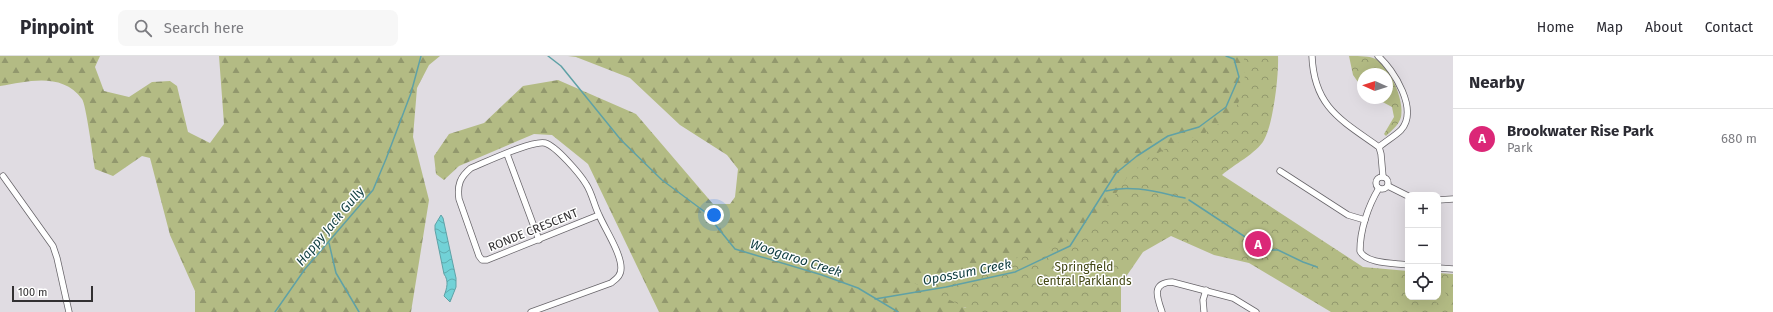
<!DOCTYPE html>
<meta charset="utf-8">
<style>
:root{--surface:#fff;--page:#f7f7f7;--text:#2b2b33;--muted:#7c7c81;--line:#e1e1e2;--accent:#db2777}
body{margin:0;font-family:"Fira Sans",sans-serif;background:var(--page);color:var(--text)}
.controls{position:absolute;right:12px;bottom:12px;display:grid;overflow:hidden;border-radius:8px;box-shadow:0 4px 16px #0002}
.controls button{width:36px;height:36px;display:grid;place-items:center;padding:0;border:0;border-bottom:1px solid var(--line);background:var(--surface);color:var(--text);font:20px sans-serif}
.compass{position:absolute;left:1357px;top:12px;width:36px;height:36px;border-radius:50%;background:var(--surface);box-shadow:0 4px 16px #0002;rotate:273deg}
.scale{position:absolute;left:12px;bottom:10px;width:81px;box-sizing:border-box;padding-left:4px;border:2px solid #323032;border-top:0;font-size:11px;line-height:14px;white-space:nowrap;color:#323032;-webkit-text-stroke:3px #fff;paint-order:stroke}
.you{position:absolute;left:714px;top:159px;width:14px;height:14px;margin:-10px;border:3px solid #fff;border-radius:50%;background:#1a73e8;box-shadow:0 0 0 6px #1a73e833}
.badge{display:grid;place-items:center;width:26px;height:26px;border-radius:50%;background:var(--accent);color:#fff;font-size:13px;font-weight:700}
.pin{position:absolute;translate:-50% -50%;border:2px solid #fff;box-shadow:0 1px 4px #0006}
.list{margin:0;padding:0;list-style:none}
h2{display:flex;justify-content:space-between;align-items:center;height:52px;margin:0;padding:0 16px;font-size:17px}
h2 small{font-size:13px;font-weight:400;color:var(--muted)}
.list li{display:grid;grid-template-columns:26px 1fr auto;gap:12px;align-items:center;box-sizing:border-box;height:60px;padding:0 16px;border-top:1px solid var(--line)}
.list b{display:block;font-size:15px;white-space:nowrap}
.list p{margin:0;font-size:13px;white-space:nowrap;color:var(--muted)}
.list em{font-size:13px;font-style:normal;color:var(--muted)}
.icon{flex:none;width:22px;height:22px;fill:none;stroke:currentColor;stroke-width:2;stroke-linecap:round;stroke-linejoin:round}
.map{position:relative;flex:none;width:1453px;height:256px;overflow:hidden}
header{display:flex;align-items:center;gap:24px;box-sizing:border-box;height:56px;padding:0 20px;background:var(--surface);border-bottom:1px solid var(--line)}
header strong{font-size:19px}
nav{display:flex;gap:22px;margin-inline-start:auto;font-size:14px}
.search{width:280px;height:36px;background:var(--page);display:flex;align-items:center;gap:10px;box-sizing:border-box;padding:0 14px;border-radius:8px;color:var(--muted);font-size:15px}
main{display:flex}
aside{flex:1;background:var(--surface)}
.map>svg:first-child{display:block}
.forest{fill:url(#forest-firs)}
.park{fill:url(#park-crowns)}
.garden{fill:#b3bb84}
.water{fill:url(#water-waves);stroke:#5fa1a6}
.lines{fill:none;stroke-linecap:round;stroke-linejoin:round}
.stream{stroke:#5fa1a6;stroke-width:1.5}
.minor-casing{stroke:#68656a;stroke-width:7}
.minor{stroke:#fff;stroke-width:5.5}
.labels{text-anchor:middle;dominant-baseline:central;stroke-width:3;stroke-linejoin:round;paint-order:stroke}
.street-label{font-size:12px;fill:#323032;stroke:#fff}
.park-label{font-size:12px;fill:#424713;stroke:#fff}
.water-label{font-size:13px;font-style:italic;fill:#103e40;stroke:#fff}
</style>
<header>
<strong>Pinpoint</strong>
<div class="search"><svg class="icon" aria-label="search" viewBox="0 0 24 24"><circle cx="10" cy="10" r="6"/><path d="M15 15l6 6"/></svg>Search here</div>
<nav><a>Home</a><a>Map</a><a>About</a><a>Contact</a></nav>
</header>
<main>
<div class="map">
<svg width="1453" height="256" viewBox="0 0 1453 256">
<defs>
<pattern id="forest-firs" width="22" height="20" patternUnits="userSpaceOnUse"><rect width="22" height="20" fill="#b3bb84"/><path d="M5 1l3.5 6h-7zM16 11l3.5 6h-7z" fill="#92986d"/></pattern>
<pattern id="park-crowns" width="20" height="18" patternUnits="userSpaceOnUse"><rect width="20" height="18" fill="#b3bb84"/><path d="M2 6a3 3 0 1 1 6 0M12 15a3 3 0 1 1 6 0" fill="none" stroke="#92986d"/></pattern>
<pattern id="water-waves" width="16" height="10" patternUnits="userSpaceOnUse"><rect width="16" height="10" fill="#72d2d7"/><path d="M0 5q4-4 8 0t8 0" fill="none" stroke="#5eabaf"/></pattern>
</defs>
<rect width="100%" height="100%" fill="#e0dce2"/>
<!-- forest -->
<g class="forest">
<path d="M0,0H100L95,11L104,35L129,41L152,26L170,25L177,30L188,76L210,87L224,68L219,0H440L429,9L417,32L413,81L429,144L411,256H195V235L170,179L150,102L142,100L113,120L95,113C93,102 86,48 82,43C62,16 29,25 0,30Z"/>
<polygon points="568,0 1269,0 1220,115 1223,132 1408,241 1414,243 1263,208 1149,172 1022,232 963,252 989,249 1030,256 659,256 588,108 552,79 534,78 459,110 444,124 436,118 434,100 449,78 484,67 523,30 558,24 636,58 713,148 730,148 735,141 738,113 727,99 680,69 630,22 576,1"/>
</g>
<!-- park -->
<g class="park">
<path d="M1240,0H1278C1279,19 1273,69 1264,84C1257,97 1233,109 1222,119L1363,211L1408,215V241H1438V217L1453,218V256H1331L1249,207L1214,199L1171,180L1143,196L1121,228V256H975L912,226L961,217L1036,197L1091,173L1128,120L1151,101L1172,89L1205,77L1233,58L1245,32L1244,3Z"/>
<path d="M1349,0C1354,0 1368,0 1373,2C1389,7 1405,45 1401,61C1399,69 1392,74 1386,80L1384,78L1394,61L1392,51L1375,42H1387V18H1363V33L1353,19Z"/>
</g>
<!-- garden -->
<polygon class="garden" points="1440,230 1447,239 1437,247 1432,241 1438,241 1438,232"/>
<!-- water -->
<path class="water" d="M441,159L443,162L456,222V231L450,246L444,240C447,232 449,225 444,218L435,174V169Z"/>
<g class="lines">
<!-- stream -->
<g class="stream">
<polyline points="548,0 561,10 621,84 662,124 705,156 735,193 822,219 858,232 898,256"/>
<path d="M1106,135C1131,128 1160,137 1185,142"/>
<polyline points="1189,144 1262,192 1270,194 1278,194 1303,206 1317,211"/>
<polyline points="329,187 336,217 359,256"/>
<polyline points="875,243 946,231 1015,216 1070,190 1116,117 1137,100 1168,80 1199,71 1226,51 1239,21 1234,3 1226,0"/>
<polyline points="275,256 305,213 373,134 386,103 411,37 421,0"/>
</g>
<defs>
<g id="minor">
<path d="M1312,0C1314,51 1341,64 1379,91L1381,98L1383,121"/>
<path d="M1378,0C1394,14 1419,54 1401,74C1395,80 1386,85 1379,91"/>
<polyline points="507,98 539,184"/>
<polyline points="1280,115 1348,159 1365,164"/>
<polyline points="3,120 53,190 57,202 69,256"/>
<circle cx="1382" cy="127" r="6"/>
<polyline points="1388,130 1408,140"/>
<path d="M1379,132C1368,150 1360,174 1360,195C1366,208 1394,207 1408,209"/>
<polyline points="1438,144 1453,143"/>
<polyline points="1438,212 1453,213"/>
<path d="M531,256L611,227C616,223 621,220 621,212C621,197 605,173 599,159C594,149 592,137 586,128C580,118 556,90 545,87C532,84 486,106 471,112C460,121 457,129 459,143L479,200L482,204H487L599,159"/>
<path d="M1162,256C1157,241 1151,227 1172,226L1233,242L1256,256"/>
<polyline points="1204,256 1203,244 1206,234"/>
</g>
</defs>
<!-- minor casing -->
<use href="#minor" class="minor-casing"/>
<!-- minor -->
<use href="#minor" class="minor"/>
</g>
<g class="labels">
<!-- street labels -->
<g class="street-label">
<text transform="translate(533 174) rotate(-22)">RONDE CRESCENT</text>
</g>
<!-- park labels -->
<g class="park-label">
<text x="1084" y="211">Springfield<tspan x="1084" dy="14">Central Parklands</tspan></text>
</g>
<!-- water labels -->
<g class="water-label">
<text transform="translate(330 170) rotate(-50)">Happy Jack Gully</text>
<text transform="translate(796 202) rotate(18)">Woogaroo Creek</text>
<text transform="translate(967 216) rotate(-11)">Opossum Creek</text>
</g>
</g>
</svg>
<div class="controls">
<button>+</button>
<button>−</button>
<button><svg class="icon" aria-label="locate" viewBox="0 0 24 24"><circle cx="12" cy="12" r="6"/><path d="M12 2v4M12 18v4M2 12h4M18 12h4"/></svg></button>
</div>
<svg class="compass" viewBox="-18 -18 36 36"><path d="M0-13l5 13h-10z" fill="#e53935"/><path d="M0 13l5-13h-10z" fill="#7c7c81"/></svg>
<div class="scale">100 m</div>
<div class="you"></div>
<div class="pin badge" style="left:1258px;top:188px">A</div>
</div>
<aside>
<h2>Nearby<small></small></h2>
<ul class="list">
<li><span class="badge">A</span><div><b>Brookwater Rise Park</b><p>Park</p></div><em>680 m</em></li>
</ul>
</aside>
</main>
